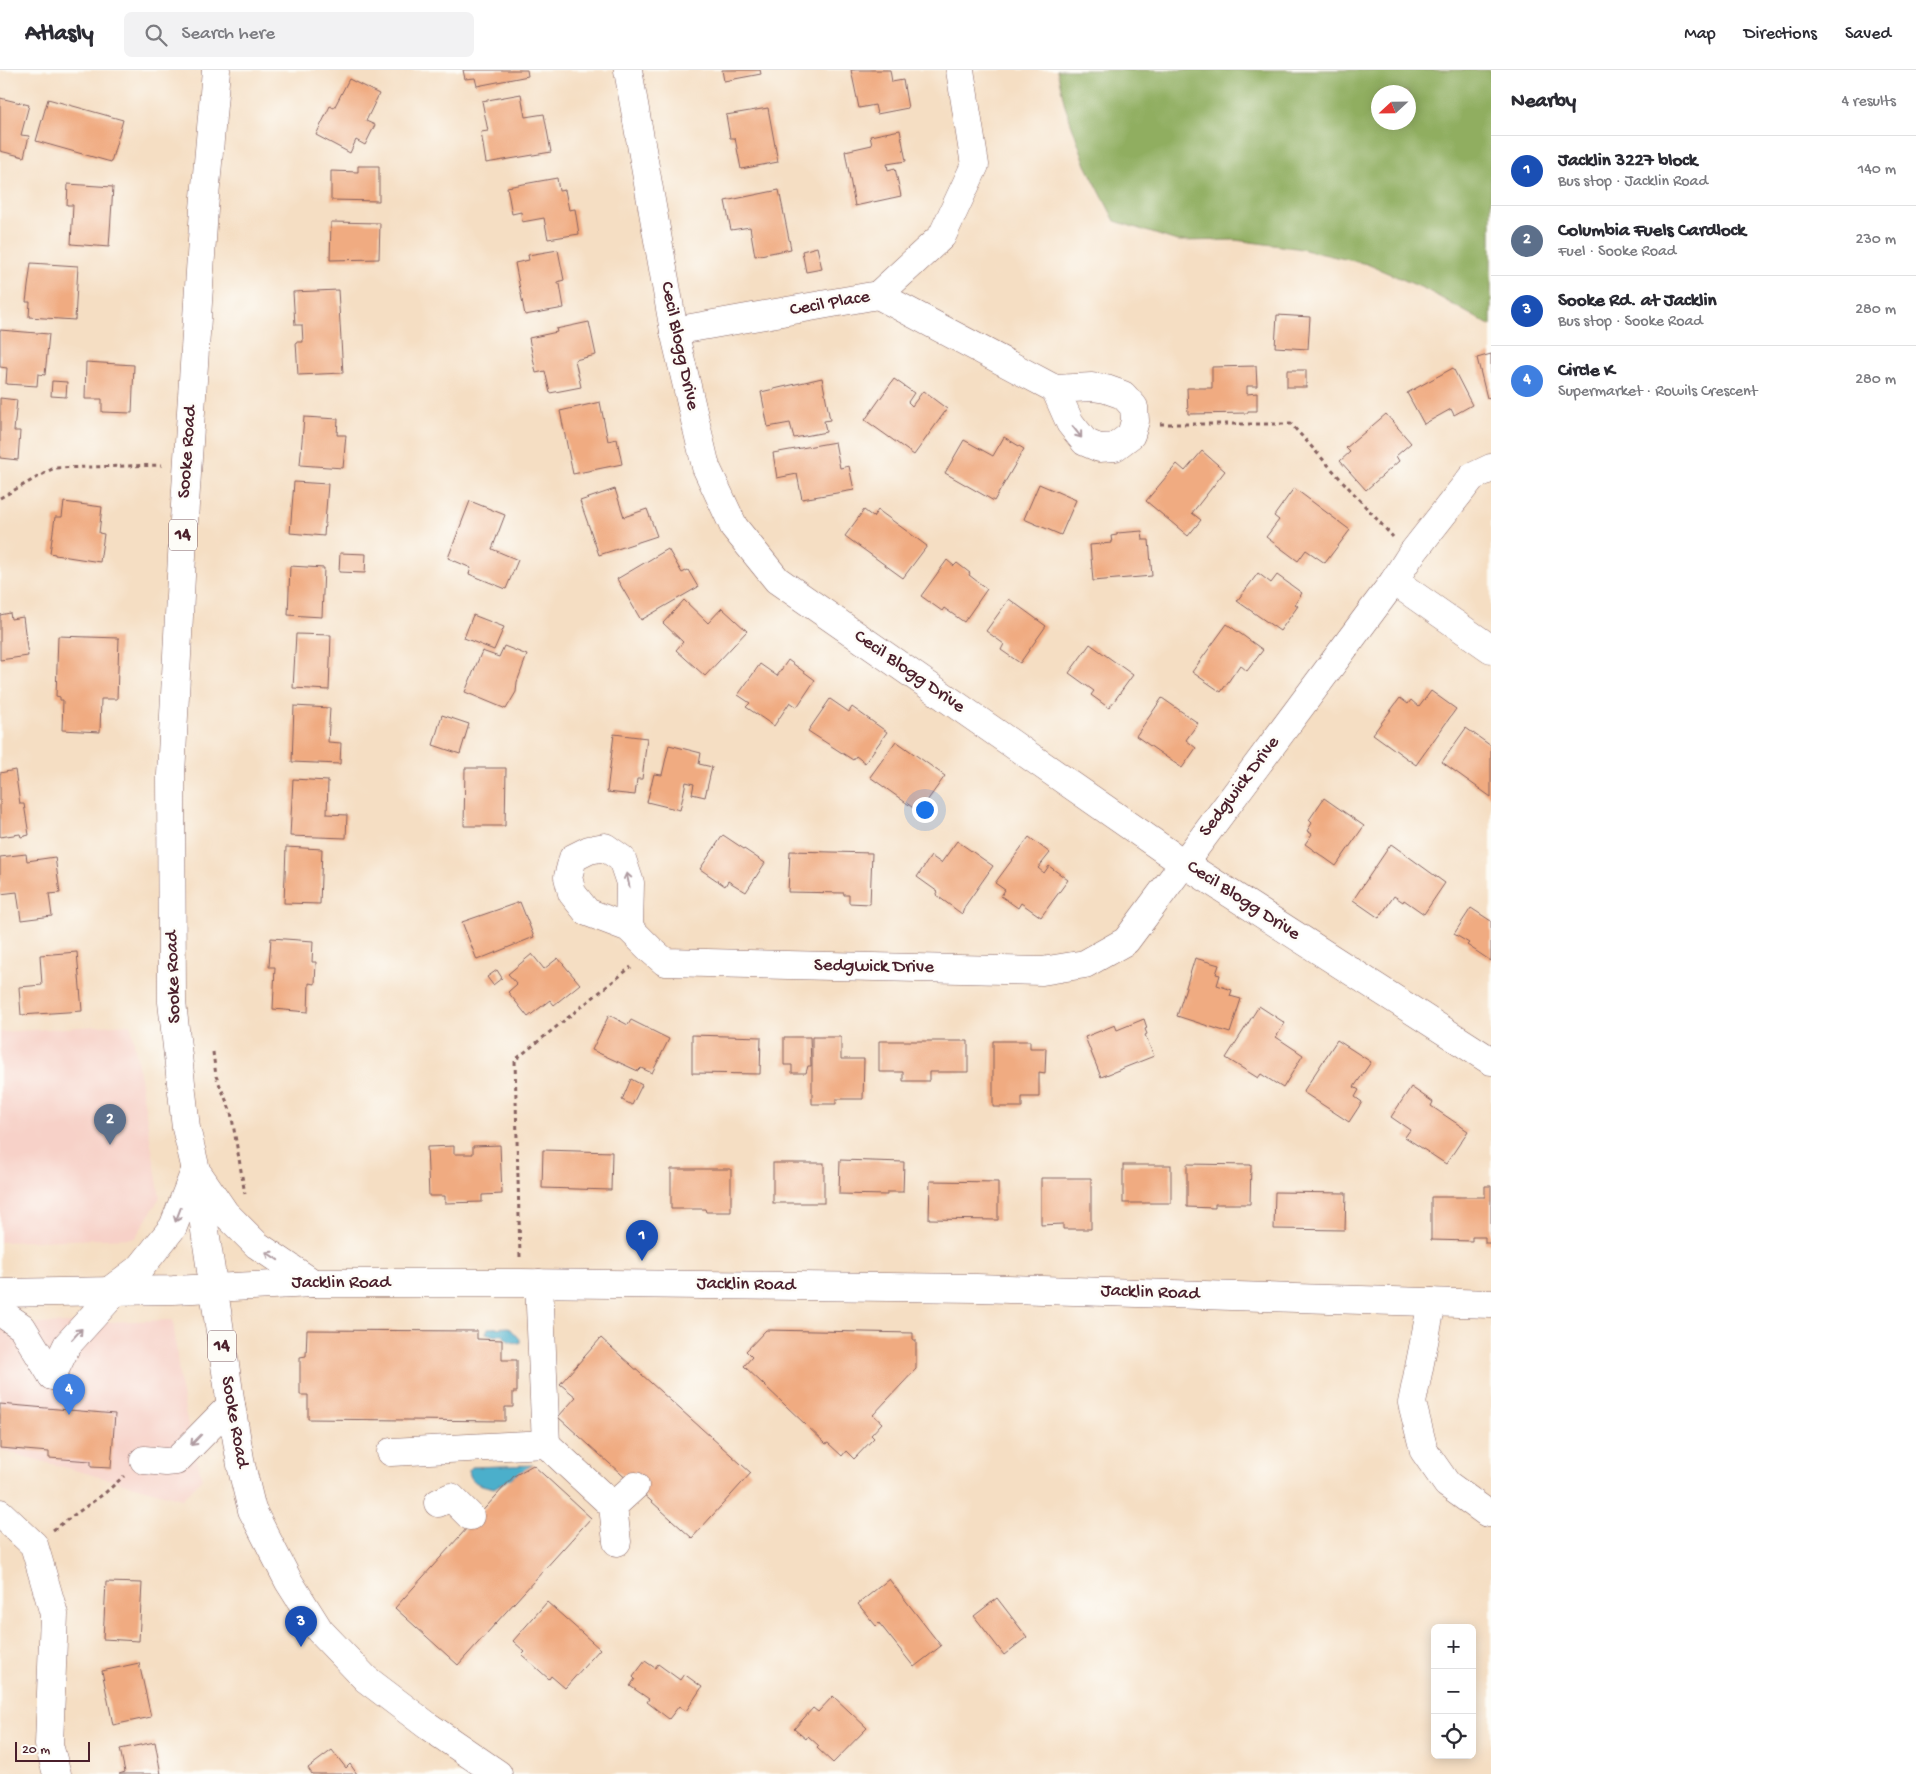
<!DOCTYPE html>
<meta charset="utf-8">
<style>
:root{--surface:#fff;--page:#f2f2f3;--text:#2b2b33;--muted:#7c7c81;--line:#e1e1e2;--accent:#d93025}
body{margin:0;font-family:"Gochi Hand",sans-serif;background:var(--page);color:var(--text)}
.controls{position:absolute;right:15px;bottom:15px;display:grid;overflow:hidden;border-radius:8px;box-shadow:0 2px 12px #0003}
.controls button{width:45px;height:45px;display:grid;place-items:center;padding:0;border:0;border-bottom:1px solid var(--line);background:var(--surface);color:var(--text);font:25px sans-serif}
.compass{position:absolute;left:1371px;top:15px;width:45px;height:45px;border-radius:50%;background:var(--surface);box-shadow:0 2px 12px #0003;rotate:248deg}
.scale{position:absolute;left:15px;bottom:12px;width:75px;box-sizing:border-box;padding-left:5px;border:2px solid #4a1f2b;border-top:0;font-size:14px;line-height:18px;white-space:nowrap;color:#4a1f2b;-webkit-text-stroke:4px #fdfcf7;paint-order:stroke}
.you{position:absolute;left:924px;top:739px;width:18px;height:18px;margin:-12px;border:4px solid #fff;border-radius:50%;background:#1a73e8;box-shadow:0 0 0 8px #1a73e833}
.badge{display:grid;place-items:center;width:32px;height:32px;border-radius:50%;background:var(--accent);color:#fff;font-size:16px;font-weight:700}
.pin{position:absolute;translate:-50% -41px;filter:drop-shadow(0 1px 2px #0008)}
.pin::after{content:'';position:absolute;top:26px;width:18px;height:15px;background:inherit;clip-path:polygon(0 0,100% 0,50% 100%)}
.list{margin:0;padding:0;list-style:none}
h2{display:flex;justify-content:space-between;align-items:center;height:65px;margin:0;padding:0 20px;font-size:21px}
h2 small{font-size:16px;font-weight:400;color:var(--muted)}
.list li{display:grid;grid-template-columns:32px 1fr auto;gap:15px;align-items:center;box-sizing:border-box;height:70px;padding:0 20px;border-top:1px solid var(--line)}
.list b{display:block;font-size:19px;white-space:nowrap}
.list p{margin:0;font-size:16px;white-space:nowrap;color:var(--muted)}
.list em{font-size:16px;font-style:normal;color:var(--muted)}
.icon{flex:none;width:28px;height:28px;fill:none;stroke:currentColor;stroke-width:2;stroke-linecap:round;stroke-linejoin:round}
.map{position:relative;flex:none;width:1491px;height:1704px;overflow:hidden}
header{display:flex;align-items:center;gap:30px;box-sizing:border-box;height:70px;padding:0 25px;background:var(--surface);border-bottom:1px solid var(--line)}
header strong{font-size:24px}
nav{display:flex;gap:28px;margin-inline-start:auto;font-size:18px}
.search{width:350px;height:45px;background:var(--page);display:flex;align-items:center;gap:12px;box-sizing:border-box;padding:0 18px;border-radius:8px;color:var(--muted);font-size:19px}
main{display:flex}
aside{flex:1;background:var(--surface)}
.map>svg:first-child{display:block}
.built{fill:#f7d1c8}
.forest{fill:#90ae61;stroke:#6d6646;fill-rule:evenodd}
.water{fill:#4cafcb;stroke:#4b677b}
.building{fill:#f0ab81}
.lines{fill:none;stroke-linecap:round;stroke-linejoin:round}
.minor-casing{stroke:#866260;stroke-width:29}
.major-casing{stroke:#866260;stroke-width:29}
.path{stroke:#866260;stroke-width:3;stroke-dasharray:4 4;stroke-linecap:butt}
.minor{stroke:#fff;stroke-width:28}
.major{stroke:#fff;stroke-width:28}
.oneway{stroke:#ae9aa0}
.labels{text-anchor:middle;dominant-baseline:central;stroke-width:5;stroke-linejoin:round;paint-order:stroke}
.shield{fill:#fdfcf7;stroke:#806168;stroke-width:1}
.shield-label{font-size:18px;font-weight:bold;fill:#4a1f2b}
.street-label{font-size:19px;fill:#4a1f2b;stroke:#fdfcf7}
</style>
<header>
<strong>Atlasly</strong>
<div class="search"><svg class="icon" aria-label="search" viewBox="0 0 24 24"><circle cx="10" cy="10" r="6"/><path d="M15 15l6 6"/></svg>Search here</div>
<nav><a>Map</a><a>Directions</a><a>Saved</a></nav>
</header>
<main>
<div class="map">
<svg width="1491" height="1704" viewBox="0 0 1491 1704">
<rect width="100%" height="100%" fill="#fdfcf7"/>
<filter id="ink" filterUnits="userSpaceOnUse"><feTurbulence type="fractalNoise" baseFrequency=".02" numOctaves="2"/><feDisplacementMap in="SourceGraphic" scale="10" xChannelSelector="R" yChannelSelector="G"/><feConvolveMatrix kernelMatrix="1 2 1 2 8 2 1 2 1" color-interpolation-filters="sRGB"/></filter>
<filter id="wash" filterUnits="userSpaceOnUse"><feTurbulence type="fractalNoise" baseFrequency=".0096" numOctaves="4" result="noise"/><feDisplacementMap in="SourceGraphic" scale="20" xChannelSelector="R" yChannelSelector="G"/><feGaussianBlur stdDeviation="1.12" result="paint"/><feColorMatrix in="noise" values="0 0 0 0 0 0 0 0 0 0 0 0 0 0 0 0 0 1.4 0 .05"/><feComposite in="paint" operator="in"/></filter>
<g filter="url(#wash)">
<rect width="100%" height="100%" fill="#f5dec3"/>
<!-- built -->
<g class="built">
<polygon points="131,954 160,1127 135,1168 0,1172 0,962"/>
<polygon points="173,1250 180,1314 186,1346 202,1409 182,1429 0,1380 0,1255"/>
</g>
<!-- forest -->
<path class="forest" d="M1057,0H1491V256L1425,219L1367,194L1296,178L1235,170L1177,171L1115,151L1086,95L1065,36ZM1378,22H1408V52H1378Z"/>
<!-- water -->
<g class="water">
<path d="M509,1257L520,1269V1273C513,1273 506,1272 503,1264L495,1266L486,1263L488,1258Z"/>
<path d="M533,1395L494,1418C483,1415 470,1415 469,1400L472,1397Z"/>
</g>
<g id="blocks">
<!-- building -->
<g class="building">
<polygon points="463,0 527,0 528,6 477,16 475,8 465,9"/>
<polygon points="722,0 760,0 761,4 724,11"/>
<polygon points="851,0 890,0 892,12 903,10 908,38 877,44 875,35 859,38"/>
<polygon points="349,9 379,24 366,51 375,55 365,75 356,70 350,83 316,65 330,36 334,38"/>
<polygon points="521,24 525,47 544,44 551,82 486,93 481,62 488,61 482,31"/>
<polygon points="0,28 29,35 21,65 29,66 24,87 0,81"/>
<polygon points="48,29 123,50 111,92 36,71"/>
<polygon points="768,38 778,92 741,99 735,68 730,68 726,45"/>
<polygon points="900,60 906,91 887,94 888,100 895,98 901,126 855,136 845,81 872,75 870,66"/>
<polygon points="358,96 379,96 379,131 331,130 331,101 358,102"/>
<polygon points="557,108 559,121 565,120 569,140 575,139 579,164 548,169 544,148 522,152 521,142 512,144 507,117"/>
<polygon points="68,114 113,117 109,177 71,174 73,135 67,135"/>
<polygon points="779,120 791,179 755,186 750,157 731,160 725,131"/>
<polygon points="331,152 380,153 379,189 330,190"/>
<polygon points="817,177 822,199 806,202 802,181"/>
<polygon points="558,180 564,210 557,212 557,214 560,214 564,238 525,245 515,193 529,190 528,185"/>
<polygon points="31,193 78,196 75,250 29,247 30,232 26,232"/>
<polygon points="338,220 343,303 298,305 296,272 303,272 302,255 295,255 293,222"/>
<polygon points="1277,245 1310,247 1308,279 1275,277"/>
<polygon points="589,252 596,285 575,290 581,317 550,323 545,301 536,303 529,268 557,262 556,259"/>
<polygon points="0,260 49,264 45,305 38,304 37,316 6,314 7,298 0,297"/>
<polygon points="1491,284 1491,327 1487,328 1477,288"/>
<polygon points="86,292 134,295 132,343 102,342 102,329 85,329"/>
<polygon points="1256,296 1257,316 1247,316 1247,324 1257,323 1257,341 1248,341 1248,343 1188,344 1187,318 1212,318 1212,297"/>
<polygon points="1453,298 1472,335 1454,345 1451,339 1424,354 1407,323"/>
<rect x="1287" y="300" width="19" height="17"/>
<polygon points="822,308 830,350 824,351 826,362 794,368 790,353 768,357 761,322"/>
<polygon points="894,309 914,323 908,332 912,336 923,321 947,339 914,385 865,350"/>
<polygon points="52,311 67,312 66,327 51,326"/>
<polygon points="0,328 17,330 14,361 20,361 18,390 0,388"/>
<polygon points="600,332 608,371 617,369 622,394 573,404 560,341"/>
<polygon points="1386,344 1411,373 1396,386 1399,391 1366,420 1340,391 1350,382 1346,378"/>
<polygon points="304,347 338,349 337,365 346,365 343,398 300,395"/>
<polygon points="1004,367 1024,379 994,431 945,403 964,370 993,386"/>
<polygon points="835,372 840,398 849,396 854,420 802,429 797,404 777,408 773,383"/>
<polygon points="1202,381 1225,401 1192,443 1201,450 1188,466 1146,431 1177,394 1185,401"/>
<polygon points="294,412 328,414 324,466 290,463"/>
<polygon points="1039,414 1076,430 1061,465 1024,449"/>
<polygon points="1294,418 1350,460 1325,493 1306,480 1298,491 1266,467 1279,450 1274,446"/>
<polygon points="615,419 624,447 647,439 657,466 599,485 580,431"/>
<polygon points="470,431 505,445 492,479 518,490 506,519 469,504 471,498 448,488"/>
<polygon points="64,432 102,437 99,463 104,464 100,492 55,485 55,484 50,483 55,447 62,447"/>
<polygon points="864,440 873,447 878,440 927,476 903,508 845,466"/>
<polygon points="1142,461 1143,470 1149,470 1152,506 1093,511 1090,475 1112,473 1111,466 1117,465 1117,463"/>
<polygon points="668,479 682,503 688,500 698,517 641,550 617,509"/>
<polygon points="340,483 366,484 365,503 339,502"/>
<polygon points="947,490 954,496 957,493 970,503 969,505 987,519 964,552 944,538 942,541 921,526"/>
<polygon points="290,496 324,498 322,547 288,545"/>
<polygon points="1258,503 1271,513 1277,505 1302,523 1295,534 1298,536 1280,561 1237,531"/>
<polygon points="1009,529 1046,556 1020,593 1001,580 1004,574 986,561"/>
<polygon points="684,530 708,553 722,538 747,561 705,606 676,580 683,572 663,553"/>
<polygon points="10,543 11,549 23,547 28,586 0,590 0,545"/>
<polygon points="473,545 504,557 494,580 464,568"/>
<polygon points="1227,554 1263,580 1247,601 1240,595 1221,622 1192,602"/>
<polygon points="296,564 331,565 329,620 293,618"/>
<polygon points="58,566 119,568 117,629 101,629 100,662 62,660 63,630 60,630 60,627 56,626"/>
<polygon points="1090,574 1133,605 1109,638 1091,625 1094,621 1069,603"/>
<polygon points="504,576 527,585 517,612 516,622 506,639 465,622 482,581 499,587"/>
<polygon points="788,590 815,610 797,637 790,632 774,656 746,637 750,633 738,625 760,594 777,606"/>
<polygon points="1431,621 1456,639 1416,695 1373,664 1400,628 1408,634 1411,630 1419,637"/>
<polygon points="1162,628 1198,653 1186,670 1196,678 1182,698 1136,666"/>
<polygon points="830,629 849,642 852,637 887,662 865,693 856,686 853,690 808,661"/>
<polygon points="294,636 330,638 328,672 341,673 340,694 292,692"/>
<polygon points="442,645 469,654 460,684 433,675"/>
<polygon points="1466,658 1491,676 1491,727 1442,692"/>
<polygon points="614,664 647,668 642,709 637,709 635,725 607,722"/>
<polygon points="896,671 945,706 919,742 870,707"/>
<polygon points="669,675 701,683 699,694 712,697 705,727 692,724 694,714 686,712 680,740 647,732 654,704 662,705"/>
<polygon points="465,698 506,698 505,756 464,756"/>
<polygon points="15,700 20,734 24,734 29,765 21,767 20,764 0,767 0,703"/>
<polygon points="293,709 328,711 327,744 347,745 346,768 290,766"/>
<polygon points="1324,728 1364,756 1336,796 1305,774 1312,764 1307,761 1312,753 1309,750"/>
<polygon points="723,765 765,793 746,822 728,811 725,816 700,799"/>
<polygon points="1029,767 1050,783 1038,798 1044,803 1049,796 1068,810 1041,847 1021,833 1018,838 1001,826 1005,820 995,813"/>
<polygon points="957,771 993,796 965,836 962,844 936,825 938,822 917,807 931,786 941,793"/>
<polygon points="1391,774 1445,813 1424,844 1404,830 1403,832 1394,826 1379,848 1353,830"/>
<polygon points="286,777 322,779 320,834 284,833"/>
<polygon points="790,781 872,783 870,834 849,833 849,825 844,825 844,823 788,822"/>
<polygon points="26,784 27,791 55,787 60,823 49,824 52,846 21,850 17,822 0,824 0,787"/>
<polygon points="520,832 534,867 477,890 462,852"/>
<polygon points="1471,838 1491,851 1491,891 1467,875 1469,873 1454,864"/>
<polygon points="271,868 313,871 312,892 316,892 315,914 309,913 308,942 273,939 275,897 269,897"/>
<polygon points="77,882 82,941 21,945 19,917 42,915 40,885"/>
<polygon points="532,884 544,899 558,888 580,914 554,935 550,930 528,947 508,922 517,914 508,904"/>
<polygon points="1195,888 1219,895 1216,904 1220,905 1217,915 1232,920 1230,926 1241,929 1230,963 1177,946"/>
<polygon points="497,900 502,908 493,915 487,907"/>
<polygon points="1259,936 1285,953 1276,967 1303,985 1283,1018 1261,1004 1258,1008 1226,988"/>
<polygon points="609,945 628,955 631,950 669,969 652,1003 641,998 638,1001 592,980"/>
<polygon points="1144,949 1147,958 1145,959 1147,964 1145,965 1154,986 1101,1007 1085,967 1115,955 1117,960"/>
<polygon points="692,965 761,967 760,1004 692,1003"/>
<polygon points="784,967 810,967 811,996 808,996 806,1003 792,1003 792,995 784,995"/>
<polygon points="812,967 841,967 841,989 864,989 863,1029 836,1029 836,1034 812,1034"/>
<polygon points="1337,970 1371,992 1354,1017 1359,1020 1355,1027 1362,1032 1349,1052 1303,1022"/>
<polygon points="879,971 968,971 968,1002 929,1002 929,1011 903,1011 903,1002 879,1002"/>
<polygon points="993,971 1030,971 1030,978 1046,978 1045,1003 1039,1002 1039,1027 1022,1027 1022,1037 993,1037"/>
<polygon points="631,1009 642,1015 632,1035 622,1030"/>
<polygon points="1411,1017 1433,1032 1431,1036 1468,1061 1446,1094 1405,1067 1410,1060 1391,1047"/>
<polygon points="500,1075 502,1124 482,1125 482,1132 445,1133 445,1126 429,1126 427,1077 454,1076 454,1084 473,1084 473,1076"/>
<polygon points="543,1080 612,1082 611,1120 542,1118"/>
<polygon points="840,1090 904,1092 903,1122 887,1122 887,1125 839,1124"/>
<rect x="773" y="1093" width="51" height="40"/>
<polygon points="1187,1094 1251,1095 1250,1134 1215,1134 1215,1138 1187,1137"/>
<rect x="1123" y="1095" width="48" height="38"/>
<polygon points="671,1099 731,1099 731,1142 706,1142 705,1139 671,1139"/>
<polygon points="1041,1108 1091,1108 1091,1159 1063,1159 1063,1154 1041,1155"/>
<polygon points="930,1111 998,1112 998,1150 929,1149"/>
<polygon points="1485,1116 1491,1116 1491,1173 1485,1173 1485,1167 1472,1167 1472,1171 1431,1170 1431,1127 1485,1127"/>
<polygon points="1275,1122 1346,1123 1345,1160 1274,1159"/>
<polygon points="307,1260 477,1261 477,1269 502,1270 502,1290 517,1290 517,1322 513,1322 513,1337 505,1337 505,1351 308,1349 308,1325 300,1325 300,1287 306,1286"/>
<polygon points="766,1260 913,1263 913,1270 916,1270 916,1299 873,1345 882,1353 871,1365 874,1368 854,1389 846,1381 842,1386 828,1373 826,1374 744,1296 752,1287 746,1281"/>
<polygon points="601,1268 751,1403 692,1468 558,1347 576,1327 560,1314"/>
<polygon points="0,1334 115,1344 111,1398 91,1397 91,1391 49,1388 49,1382 0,1378"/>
<polygon points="533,1395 591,1448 458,1595 395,1538 514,1406"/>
<polygon points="889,1509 941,1576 914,1597 879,1553 876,1556 858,1534"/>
<polygon points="106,1512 142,1513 139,1571 103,1569"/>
<polygon points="997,1528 1027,1567 1004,1585 974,1546"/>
<polygon points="547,1532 600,1579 565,1618 551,1606 549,1609 522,1585 525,1582 513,1571"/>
<polygon points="645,1591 655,1598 658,1594 680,1610 684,1604 702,1617 686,1641 679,1636 669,1649 647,1632 649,1629 630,1616 635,1609 633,1607"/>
<polygon points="139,1593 151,1647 113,1655 102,1601"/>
<polygon points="833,1626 867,1658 833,1693 817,1678 819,1676 808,1666 806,1669 794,1659 813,1638 818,1642"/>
<polygon points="155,1672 161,1704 119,1704 125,1702 120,1679"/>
<polygon points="332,1680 346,1698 350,1694 357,1704 312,1704 308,1698"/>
</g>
</g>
</g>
<g filter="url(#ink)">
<use href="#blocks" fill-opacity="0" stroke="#866260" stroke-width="1"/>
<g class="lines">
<defs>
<g id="minor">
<polyline points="628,0 674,261 706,397 734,457 777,510 1183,793 1491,991"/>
<polyline points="878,225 942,166 975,95 960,0"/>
<polyline points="674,261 878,225 1055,319 1092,317 1106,319 1123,325 1134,337 1135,351 1131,365 1115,377 1099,378 1085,372 1070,353 1055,319"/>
<polyline points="1394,511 1491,579"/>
<polyline points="629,858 630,813 622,789 605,777 589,780 573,788 568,807 572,823 587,842 629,858 651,880 665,892 1042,901 1085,894 1126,871 1394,511 1410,486 1472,407 1491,398"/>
<polyline points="213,1218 313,1213 520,1213 977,1218 1491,1234"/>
<polyline points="1432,1232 1412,1333 1424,1381 1447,1414 1487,1443 1491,1443"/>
<polyline points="0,1242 22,1257 52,1306"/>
<polyline points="52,1306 67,1275 116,1221"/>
<polyline points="546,1374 613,1436 617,1472"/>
<polyline points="391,1382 546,1374 539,1213"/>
<polyline points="144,1390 166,1392 176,1391 231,1335"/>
<polyline points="438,1433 451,1427 470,1446"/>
<polyline points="613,1436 635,1416"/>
<polyline points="0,1443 34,1475 54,1544 49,1675 57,1704"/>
</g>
<g id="major">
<polyline points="216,0 204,139 183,466 171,705 172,932 186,1058 196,1100 231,1335 241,1395 252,1440 289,1512 320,1561 366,1609 428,1656 498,1704"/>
<polyline points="199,1105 225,1143 257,1175 313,1213"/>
<polyline points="109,1221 141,1197 173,1157 195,1101"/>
<polyline points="0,1223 173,1220 213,1218"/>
</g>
</defs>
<!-- minor casing -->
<use href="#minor" class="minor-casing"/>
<!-- major casing -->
<use href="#major" class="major-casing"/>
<!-- path -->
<g class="path">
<polyline points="1160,354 1291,354 1393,467"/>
<polyline points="0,428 54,398 162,395"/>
<polyline points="213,982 216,1006 231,1042 245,1124"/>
<polyline points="520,1187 515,990 631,897"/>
<polyline points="53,1460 105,1423 124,1406"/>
</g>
<!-- minor -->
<use href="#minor" class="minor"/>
<!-- major -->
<use href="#major" class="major"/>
</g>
<!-- one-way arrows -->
<defs><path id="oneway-shaft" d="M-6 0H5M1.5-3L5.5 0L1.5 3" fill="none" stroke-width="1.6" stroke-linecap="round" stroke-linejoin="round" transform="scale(1.25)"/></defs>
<g class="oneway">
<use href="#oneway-shaft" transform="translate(1077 362) rotate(52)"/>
<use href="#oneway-shaft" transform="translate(628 810) rotate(-102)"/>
<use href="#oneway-shaft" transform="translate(178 1145) rotate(111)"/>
<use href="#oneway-shaft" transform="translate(272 1186) rotate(-146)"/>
<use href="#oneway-shaft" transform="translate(77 1264) rotate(-48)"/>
<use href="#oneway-shaft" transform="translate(196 1370) rotate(134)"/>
</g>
</g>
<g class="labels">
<!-- shield labels -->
<g class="shield">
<rect x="169" y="449.5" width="28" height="31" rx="4"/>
<rect x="208" y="1260.5" width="28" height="31" rx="4"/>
</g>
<g class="shield-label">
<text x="183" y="465">14</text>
<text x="222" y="1276">14</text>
</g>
<!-- street labels -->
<g class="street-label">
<text transform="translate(830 234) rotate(-10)">Cecil Place</text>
<text transform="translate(679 276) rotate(78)">Cecil Blogg Drive</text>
<text transform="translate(188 382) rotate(-86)">Sooke Road</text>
<text transform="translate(909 602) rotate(35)">Cecil Blogg Drive</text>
<text transform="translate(1240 717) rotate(-53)">Sedgwick Drive</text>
<text transform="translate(1243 831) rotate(33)">Cecil Blogg Drive</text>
<text transform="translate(874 897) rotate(1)">Sedgwick Drive</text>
<text transform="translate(174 907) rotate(-92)">Sooke Road</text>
<text x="341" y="1213">Jacklin Road</text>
<text transform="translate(746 1215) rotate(1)">Jacklin Road</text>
<text transform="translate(1150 1223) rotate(2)">Jacklin Road</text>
<text transform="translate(234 1352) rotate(80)">Sooke Road</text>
</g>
</g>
</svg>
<div class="controls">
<button>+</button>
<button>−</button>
<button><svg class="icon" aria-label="locate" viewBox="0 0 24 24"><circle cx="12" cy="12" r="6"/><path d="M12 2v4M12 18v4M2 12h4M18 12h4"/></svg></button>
</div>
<svg class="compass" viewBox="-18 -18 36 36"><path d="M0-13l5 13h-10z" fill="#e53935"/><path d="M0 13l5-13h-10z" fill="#7c7c81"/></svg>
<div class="scale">20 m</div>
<div class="you"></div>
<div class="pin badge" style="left:642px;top:1191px;background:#1a4fb4">1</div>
<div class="pin badge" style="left:110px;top:1075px;background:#5c6f8a">2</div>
<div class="pin badge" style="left:301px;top:1577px;background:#1a4fb4">3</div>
<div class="pin badge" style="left:69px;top:1345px;background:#3f7fe0">4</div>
</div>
<aside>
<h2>Nearby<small>4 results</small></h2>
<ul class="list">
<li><span class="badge" style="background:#1a4fb4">1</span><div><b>Jacklin 3227 block</b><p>Bus stop · Jacklin Road</p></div><em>140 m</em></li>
<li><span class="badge" style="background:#5c6f8a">2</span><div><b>Columbia Fuels Cardlock</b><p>Fuel · Sooke Road</p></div><em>230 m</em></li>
<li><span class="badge" style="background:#1a4fb4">3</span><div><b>Sooke Rd. at Jacklin</b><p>Bus stop · Sooke Road</p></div><em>280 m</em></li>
<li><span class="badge" style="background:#3f7fe0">4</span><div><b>Circle K</b><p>Supermarket · Rowils Crescent</p></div><em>280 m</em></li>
</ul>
</aside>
</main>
